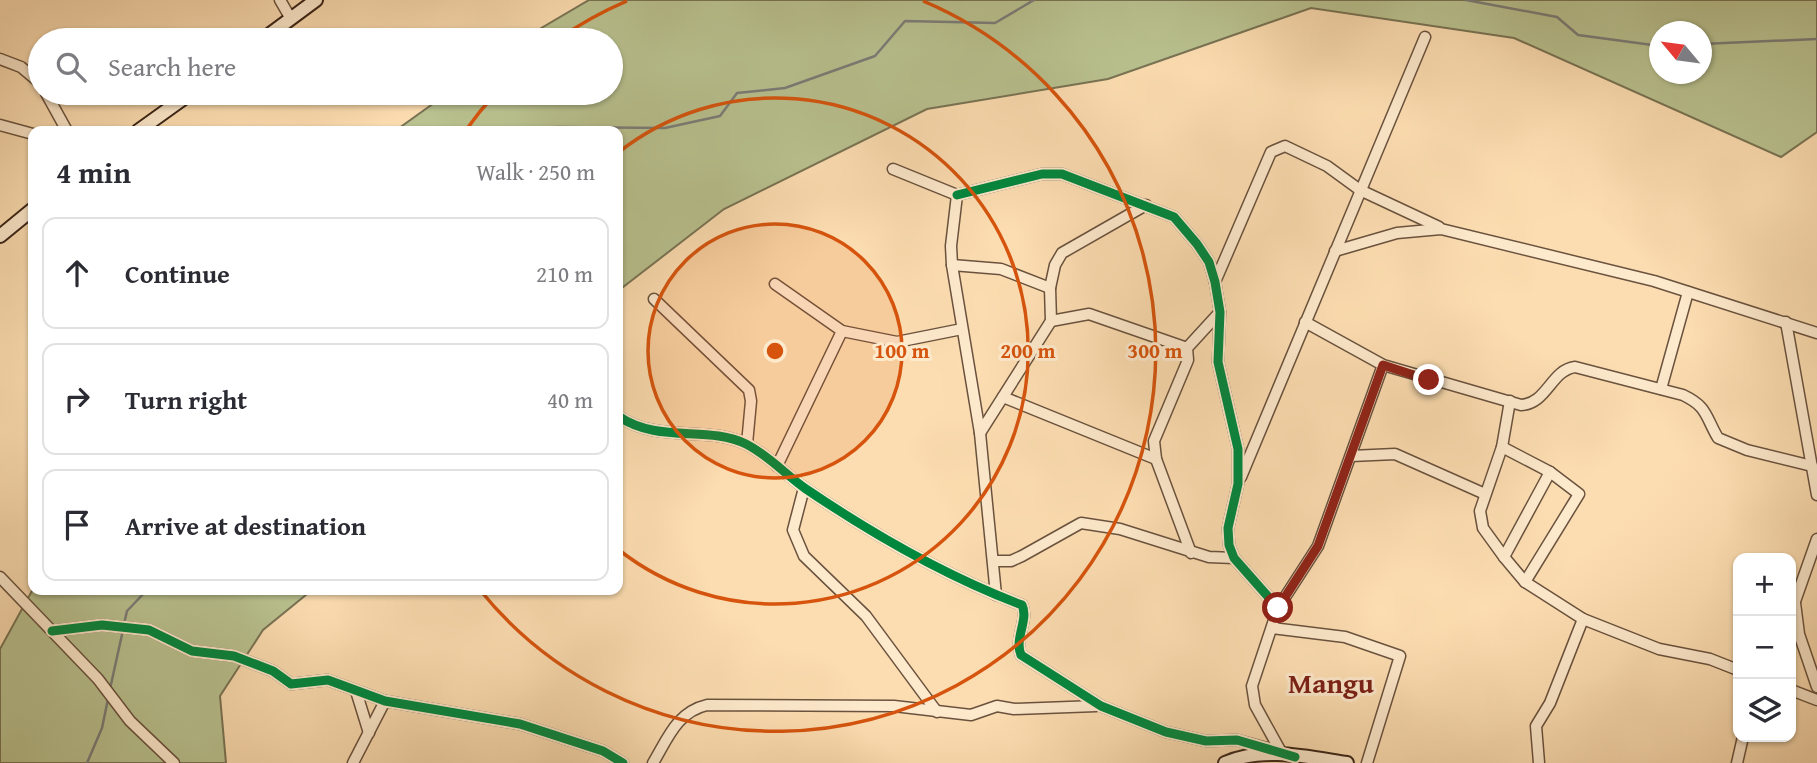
<!DOCTYPE html>
<meta charset="utf-8">
<style>
:root{--surface:#fff;--page:#f2f2f3;--text:#2b2b33;--muted:#7c7c81;--line:#e1e1e2}
body{margin:0;font-family:"Gentium Book Plus",serif;background:var(--page);color:var(--text)}
.controls{position:absolute;right:21px;bottom:21px;display:grid;overflow:hidden;border-radius:14px;box-shadow:0 2px 5px #0004}
.controls button{width:63px;height:63px;display:grid;place-items:center;padding:0;border:0;border-bottom:2px solid var(--line);background:var(--surface);color:var(--text);font:35px sans-serif}
.compass{position:absolute;left:1649px;top:21px;width:63px;height:63px;border-radius:50%;background:var(--surface);box-shadow:0 2px 5px #0004;rotate:299deg}
.stop{position:absolute;width:21px;height:21px;margin:-16px;border:5px solid #8f2418;border-radius:50%;background:#fff}
.stop.end{background:#8f2418;border-color:#fff;box-shadow:0 2px 7px #0008}
.list{margin:0;padding:0;list-style:none}
h2{display:flex;justify-content:space-between;align-items:center;height:91px;margin:0;padding:0 28px;font-size:30px}
h2 small{font-size:23px;font-weight:400;color:var(--muted)}
.list li{display:grid;grid-template-columns:46px 1fr auto;gap:21px;align-items:center;box-sizing:border-box;height:112px;margin:0 14px 14px;padding:0 14px;border:2px solid var(--line);border-radius:14px}
.list b{display:block;font-size:26px;white-space:nowrap}
.list em{font-size:23px;font-style:normal;color:var(--muted)}
.icon{flex:none;width:38px;height:38px;fill:none;stroke:currentColor;stroke-width:2;stroke-linecap:round;stroke-linejoin:round}
.map{position:relative;flex:none;width:1817px;height:763px;overflow:hidden}
.search{position:absolute;background:var(--surface);box-shadow:0 2px 5px #0004;left:28px;top:28px;width:595px;height:77px;display:flex;align-items:center;gap:18px;box-sizing:border-box;padding:0 24px;border-radius:38px;color:var(--muted);font-size:26px}
.panel{position:absolute;background:var(--surface);box-shadow:0 2px 5px #0004;left:28px;top:126px;width:595px;height:469px;border-radius:14px}
.map>svg:first-child{display:block}
.green{fill:#b9c290;stroke:#797354;stroke-width:2;fill-rule:evenodd}
.lines{fill:none;stroke-linecap:round;stroke-linejoin:round}
.stream{stroke:#7a7d78;stroke-width:2.5}
.street-casing{stroke:#6a523e;stroke-width:13}
.secondary-casing{stroke:#392417;stroke-width:16}
.street{stroke:#fde9cc;stroke-width:10}
.secondary{stroke:#fde9cc;stroke-width:12}
.cycleway-casing{stroke:#fde9cc;stroke-width:13}
.cycleway{stroke:#00873e;stroke-width:9}
.route{stroke:#8f2418;stroke-width:9}
.ring{fill:none;stroke:#d6540d;stroke-width:3.5}
.labels{text-anchor:middle;dominant-baseline:central;stroke-width:6;stroke-linejoin:round;paint-order:stroke}
.district-label{font-size:28px;font-weight:bold;fill:#7a1f14;stroke:#fde9cc}
.centre{fill:#d6540d;stroke:#fde9cc;stroke-width:3.5}
.ring-label{font-size:21px;text-anchor:middle;font-weight:bold;fill:#d6540d;stroke:#fde9cc;stroke-width:6;stroke-linejoin:round;paint-order:stroke}
</style>
<div class="map">
<svg width="1817" height="763" viewBox="0 0 1817 763">
<rect width="100%" height="100%" fill="#fcddb1"/>
<filter id="stains"><feTurbulence type="fractalNoise" baseFrequency=".00286" numOctaves="4"/><feColorMatrix values="0 0 0 0 .2 0 0 0 0 .09 0 0 0 0 .02 0 0 0 .5 -.17"/></filter>
<radialGradient id="worn" r=".72"><stop offset=".6" stop-color="#630" stop-opacity="0"/><stop offset="1" stop-color="#630" stop-opacity=".3"/></radialGradient>
<!-- green -->
<g class="green">
<path d="M589,0H1817V132L1781,157L1514,38L1311,8L1108,79L927,109L724,209L618,291V131H395L448,93H611V40H521ZM1660,32H1702V74H1660Z"/>
<polygon points="33,589 33,590 312,590 263,630 220,696 226,763 0,763 0,649"/>
</g>
<g class="lines">
<!-- stream -->
<g class="stream">
<polyline points="1466,0 1557,17 1578,35 1660,46"/>
<polyline points="1702,44 1817,39"/>
<polyline points="553,131 556,127 665,128 720,116 737,93 785,88 875,56 905,21 995,23 1034,0"/>
<polyline points="124,624 127,611 147,590"/>
<polyline points="110,689 123,630"/>
<polyline points="87,763 102,728 108,699"/>
</g>
<defs>
<g id="street">
<polyline points="280,0 291,19"/>
<polyline points="0,59 21,67 40,83"/>
<polyline points="46,93 67,131"/>
<polyline points="0,125 33,134"/>
<polyline points="893,169 957,195 951,246 952,265 980,433 996,595"/>
<polyline points="957,195 1042,174 1062,174 1174,217 1197,244 1209,262 1215,282 1220,312 1218,362 1238,449 1238,484 1228,528 1229,545 1234,558 1278,608"/>
<polyline points="1335,251 1397,233 1441,229 1654,281 1817,333"/>
<polyline points="952,265 1001,269 1050,288"/>
<polyline points="1215,282 1271,152 1285,146 1327,166 1360,190 1439,227"/>
<polyline points="775,284 842,331 777,466"/>
<polyline points="654,299 749,390 751,401 747,444"/>
<polyline points="1051,321 1089,314 1187,348"/>
<path d="M1305,322L1383,365L1521,405C1547,404 1551,370 1575,367L1683,395C1708,407 1705,416 1718,438L1747,450L1812,466"/>
<polyline points="1786,322 1817,495"/>
<polyline points="842,331 897,342 962,329"/>
<polyline points="1661,389 1688,292"/>
<polyline points="1003,397 1156,459"/>
<polyline points="1510,401 1502,447 1480,511 1483,528 1504,557 1525,582 1583,619 1659,649 1710,659 1738,670"/>
<path d="M618,416C659,444 707,425 746,444C768,455 786,475 806,489C874,535 945,576 1022,605C1029,620 1014,638 1021,655L1101,706L1166,732L1206,741L1237,740L1281,752"/>
<polyline points="980,433 1051,321 1050,288 1055,265 1062,253 1146,205"/>
<polyline points="1502,447 1550,472 1579,494 1525,582"/>
<polyline points="1351,456 1395,454 1485,494"/>
<polyline points="1241,477 1425,37"/>
<polyline points="804,488 793,530 804,556 866,616 937,712"/>
<polyline points="1191,553 1156,459 1154,441 1188,360 1187,348 1220,312"/>
<polyline points="1504,557 1550,472"/>
<polyline points="993,561 1011,561 1022,556 1081,523 1120,529 1209,557 1234,558"/>
<polyline points="0,577 98,679 130,721 174,763"/>
<polyline points="1795,603 1799,634 1817,687"/>
<polyline points="1793,607 1817,539"/>
<polyline points="1272,628 1345,637 1400,656 1367,763"/>
<polyline points="52,631 102,625 149,630 192,651 234,656 273,671 291,684 328,680 385,701 520,724 603,751 623,763"/>
<polyline points="1791,690 1817,700"/>
<polyline points="356,691 369,733"/>
<polyline points="1281,752 1255,705 1252,686 1278,608 1318,546 1383,365"/>
<polyline points="353,763 385,701"/>
<path d="M653,763C668,738 677,712 707,705L894,706L971,715L997,706L1014,709L1096,706"/>
<polyline points="1539,763 1536,726 1550,703 1583,619"/>
<polyline points="1737,763 1743,737"/>
</g>
<g id="secondary">
<polyline points="262,40 316,0"/>
<polyline points="138,131 191,93"/>
<polyline points="0,236 33,209"/>
<path d="M1225,763C1262,746 1308,757 1347,763"/>
</g>
</defs>
<!-- street casing -->
<use href="#street" class="street-casing"/>
<!-- secondary casing -->
<use href="#secondary" class="secondary-casing"/>
<!-- street -->
<use href="#street" class="street"/>
<!-- secondary -->
<use href="#secondary" class="secondary"/>
<defs>
<g id="cycleway">
<polyline points="957,195 1042,174 1062,174 1174,217 1197,244 1209,262 1215,282 1220,312 1218,362 1238,449 1238,484 1228,528 1229,545 1234,558 1278,608"/>
<path d="M618,416C659,444 707,425 746,444C768,455 786,475 806,489C874,535 945,576 1022,605C1029,620 1014,638 1021,655L1101,706L1166,732L1206,741L1237,740L1295,757"/>
<polyline points="52,631 102,625 149,630 192,651 234,656 273,671 291,684 328,680 385,701 520,724 603,751 623,763"/>
</g>
</defs>
<!-- cycleway casing -->
<use href="#cycleway" class="cycleway-casing"/>
<!-- cycleway -->
<use href="#cycleway" class="cycleway"/>
</g>
<g class="lines">
<!-- route -->
<polyline class="route" points="1278,608 1318,546 1383,365 1429,380"/>
</g>
<!-- distance rings -->
<circle cx="775" cy="351" r="127" fill="#d6540d" fill-opacity=".12"/>
<g class="ring">
<circle cx="775" cy="351" r="127"/>
<path d="M619 152A253 253 0 1 1 619 550"/>
<path d="M466 130A380 380 0 0 1 495 94M557 40A380 380 0 0 1 627 1M923 1A380 380 0 1 1 480 590"/>
</g>
<g class="labels">
<!-- district labels -->
<g class="district-label">
<text x="1331" y="682">Mangu</text>
</g>
</g>
<circle cx="775" cy="351" r="10" class="centre"/>
<g class="ring-label">
<text x="902" y="358">100 m</text>
<text x="1028" y="358">200 m</text>
<text x="1155" y="358">300 m</text>
</g>
<rect width="100%" height="100%" filter="url(#stains)"/>
<rect width="100%" height="100%" fill="url(#worn)"/>
</svg>
<div class="controls">
<button>+</button>
<button>−</button>
<button><svg class="icon" aria-label="layers" viewBox="0 0 24 24"><path d="M12 4l9 5-9 5-9-5zM3 14l9 5 9-5"/></svg></button>
</div>
<svg class="compass" viewBox="-18 -18 36 36"><path d="M0-13l5 13h-10z" fill="#e53935"/><path d="M0 13l5-13h-10z" fill="#7c7c81"/></svg>
<div class="stop" style="left:1278px;top:608px"></div>
<div class="stop end" style="left:1429px;top:380px"></div>
<div class="search"><svg class="icon" aria-label="search" viewBox="0 0 24 24"><circle cx="10" cy="10" r="6"/><path d="M15 15l6 6"/></svg>Search here</div>
<section class="panel">
<h2>4 min<small>Walk · 250 m</small></h2>
<ul class="list">
<li><svg class="icon" aria-label="ahead" viewBox="0 0 24 24"><path d="M12 20V5M6 11l6-6 6 6"/></svg><div><b>Continue</b></div><em>210 m</em></li>
<li><svg class="icon" aria-label="right" viewBox="0 0 24 24"><path d="M7 20v-9h11M14 6l5 5-5 5"/></svg><div><b>Turn right</b></div><em>40 m</em></li>
<li><svg class="icon" aria-label="arrive" viewBox="0 0 24 24"><path d="M6 21V4h12l-3 4 3 4H6"/></svg><div><b>Arrive at destination</b></div></li>
</ul>
</section>
</div>
